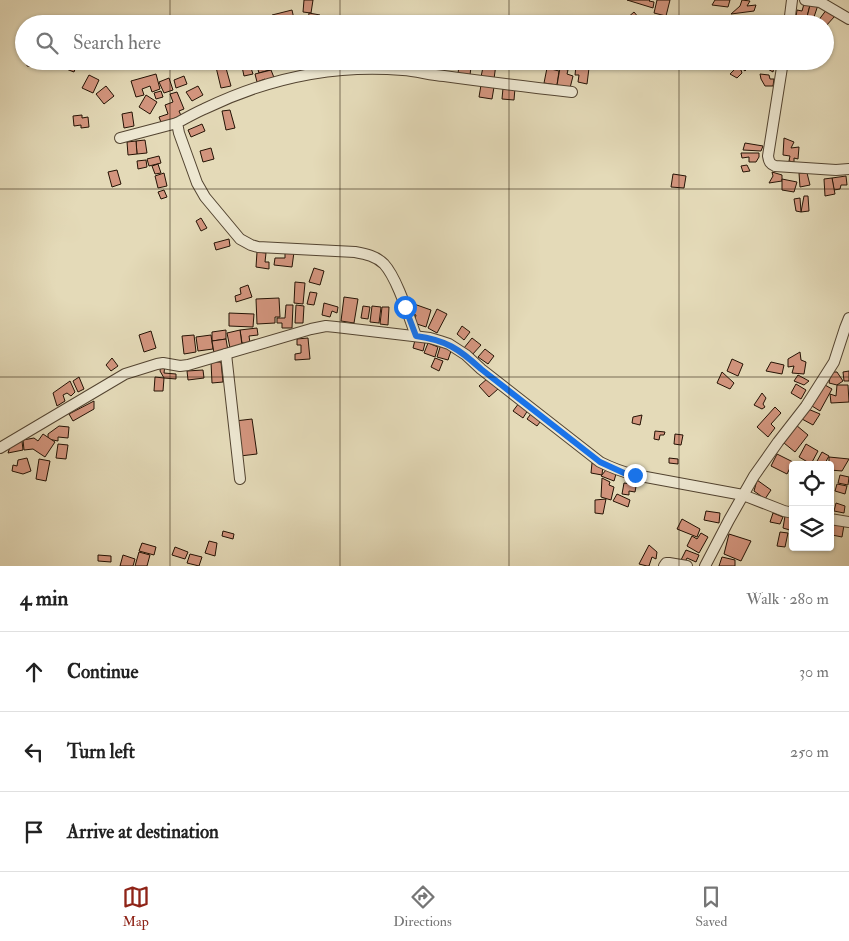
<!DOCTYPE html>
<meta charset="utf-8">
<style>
:root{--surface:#fff;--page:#f6f6f6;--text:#222;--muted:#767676;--line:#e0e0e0;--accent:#8f2418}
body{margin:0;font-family:"IM FELL Double Pica",serif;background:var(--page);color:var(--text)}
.controls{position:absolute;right:15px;bottom:15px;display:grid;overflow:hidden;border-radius:5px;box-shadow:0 1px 4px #0004}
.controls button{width:45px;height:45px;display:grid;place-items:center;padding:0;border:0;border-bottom:1px solid var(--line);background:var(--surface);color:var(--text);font:25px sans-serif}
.stop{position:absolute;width:15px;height:15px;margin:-11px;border:4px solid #1a73e8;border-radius:50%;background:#fff}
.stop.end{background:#1a73e8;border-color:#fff;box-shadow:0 1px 5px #0008}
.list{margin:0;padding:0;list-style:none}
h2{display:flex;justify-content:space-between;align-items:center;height:65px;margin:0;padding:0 20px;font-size:21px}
h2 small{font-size:16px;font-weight:400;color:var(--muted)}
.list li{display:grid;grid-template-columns:32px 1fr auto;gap:15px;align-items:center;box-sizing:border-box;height:80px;padding:0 20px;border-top:1px solid var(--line)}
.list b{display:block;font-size:19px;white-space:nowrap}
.list em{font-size:16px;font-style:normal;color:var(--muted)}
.icon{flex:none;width:28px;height:28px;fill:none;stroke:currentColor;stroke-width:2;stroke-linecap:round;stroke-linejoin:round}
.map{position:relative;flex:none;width:849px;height:566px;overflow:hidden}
.search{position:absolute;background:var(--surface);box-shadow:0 1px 4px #0004;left:15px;right:15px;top:15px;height:55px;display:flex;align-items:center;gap:12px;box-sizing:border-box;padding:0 18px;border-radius:28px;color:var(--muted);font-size:19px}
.sheet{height:305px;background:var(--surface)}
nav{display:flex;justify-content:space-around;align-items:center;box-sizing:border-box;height:70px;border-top:1px solid var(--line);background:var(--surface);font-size:14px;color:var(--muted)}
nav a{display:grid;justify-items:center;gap:2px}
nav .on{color:var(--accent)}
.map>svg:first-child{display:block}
.building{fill:#d3957e;stroke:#231204}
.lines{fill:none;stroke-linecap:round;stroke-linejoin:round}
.minor-casing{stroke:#534431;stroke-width:12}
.minor{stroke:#ede7d1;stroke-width:10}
.route{stroke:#1a73e8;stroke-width:6}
.grid{fill:none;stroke:#231204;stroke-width:1;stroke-opacity:0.55}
</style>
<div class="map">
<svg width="849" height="566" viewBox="0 0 849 566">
<rect width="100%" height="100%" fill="#e4dab8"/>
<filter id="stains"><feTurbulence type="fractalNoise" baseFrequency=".004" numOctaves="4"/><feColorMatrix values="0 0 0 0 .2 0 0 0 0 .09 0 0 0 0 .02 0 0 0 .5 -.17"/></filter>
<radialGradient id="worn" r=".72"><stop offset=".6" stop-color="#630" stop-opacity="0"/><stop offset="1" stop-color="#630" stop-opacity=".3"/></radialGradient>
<!-- building -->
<g class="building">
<polygon points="304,0 313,0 311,13 303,12"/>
<polygon points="627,0 650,0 649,1 654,2 653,8"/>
<polygon points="657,0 670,0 666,16 654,13"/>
<polygon points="715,0 730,0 728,7 712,5"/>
<polygon points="742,0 750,1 747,6 756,5 754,11 731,14 740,6"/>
<polygon points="804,4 810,5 807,17 796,17 797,10 802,11"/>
<polygon points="810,5 818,5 814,17 807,17"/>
<polygon points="827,9 835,16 825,27 825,24 818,21"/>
<polygon points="292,10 294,19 288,20 289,24 274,24 272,15"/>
<polygon points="634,12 639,18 633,24 631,24 626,19"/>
<polygon points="309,13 320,15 319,24 312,24 313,22 308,21"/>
<polygon points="27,61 35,61 35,67 27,66"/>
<polygon points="63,61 78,61 74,72 61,67"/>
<polygon points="224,61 231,86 221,88 215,63"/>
<polygon points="244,61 254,61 255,67 251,68 253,74 244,76 241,62"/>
<polygon points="262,61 286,61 287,65 259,73 256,63"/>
<polygon points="423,61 431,61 429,68 422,67"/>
<polygon points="436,61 453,61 451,68 444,65 442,73 434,70"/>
<polygon points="460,61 467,62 466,66 471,67 470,75 458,73"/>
<polygon points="736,61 749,61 751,65 745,71 734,62"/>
<polygon points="756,61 775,61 773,72 759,64"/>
<polygon points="484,62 496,64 494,79 481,77"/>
<polygon points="576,66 589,68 587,84 578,82 579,75 575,75"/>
<polygon points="547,68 559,71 557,85 544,83"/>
<polygon points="560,68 568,70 567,74 573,76 570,88 557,85"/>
<polygon points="736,68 741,70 742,73 737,78 730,74"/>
<polygon points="271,70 275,80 267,83 265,79 257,82 255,74"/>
<polygon points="156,74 160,89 152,92 150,86 142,89 144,95 136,97 131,81"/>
<polygon points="760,74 769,75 770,79 774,79 773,86 765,86 761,79"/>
<polygon points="89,75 99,80 93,93 82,88"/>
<polygon points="184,76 187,84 176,88 174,80"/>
<polygon points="169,78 173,90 164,93 159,82"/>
<polygon points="481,85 494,87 492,99 479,97"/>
<polygon points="106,86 114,96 104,104 96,94"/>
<polygon points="198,86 203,95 192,101 186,92"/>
<polygon points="503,88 515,88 514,100 502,99"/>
<polygon points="161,91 163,97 156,99 154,93"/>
<polygon points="177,92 184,109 179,111 182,118 162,125 159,117 168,114 165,105 173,102 170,94"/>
<polygon points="146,95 157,102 150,114 139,107"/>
<polygon points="230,110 235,128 226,130 222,111"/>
<polygon points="132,112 134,126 124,128 122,114"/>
<polygon points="82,115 82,118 88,117 89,127 81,128 81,125 74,126 73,116"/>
<polygon points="202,124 205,131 191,137 188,130"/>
<polygon points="784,138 794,142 791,148 799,147 798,159 794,158 794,162 789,161 790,156 783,155"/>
<polygon points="145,140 147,153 137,154 136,141"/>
<polygon points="136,141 137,154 128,155 127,142"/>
<polygon points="745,143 763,146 761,151 743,150"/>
<polygon points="211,148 214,159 203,162 200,151"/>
<polygon points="741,153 759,153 759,157 756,162 749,162 749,157 742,158"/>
<polygon points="159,156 161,163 149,166 147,159"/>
<polygon points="146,160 147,167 138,169 137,161"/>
<polygon points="158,164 161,173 155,174 152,166"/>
<polygon points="747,165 750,171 743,172 741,166"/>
<polygon points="117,170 121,184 112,187 108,172"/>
<polygon points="772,172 782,175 782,181 769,183 773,176"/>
<polygon points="164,173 167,186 158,188 155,176"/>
<polygon points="799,173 807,173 810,185 800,187"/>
<polygon points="673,174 686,176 684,188 671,187"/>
<polygon points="846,176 847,185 841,185 840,189 834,190 832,178"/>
<polygon points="832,178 835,194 825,196 824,179"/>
<polygon points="782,179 797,182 794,192 782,190"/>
<polygon points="164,190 167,197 161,199 158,192"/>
<polygon points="804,196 808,196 809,211 801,212"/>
<polygon points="800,198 801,212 796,211 794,199"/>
<polygon points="201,218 207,228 201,231 196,221"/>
<polygon points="229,239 230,246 216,250 214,243"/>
<polygon points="285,251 294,252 292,267 274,265 275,258 285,258"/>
<polygon points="257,252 266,253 265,262 269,262 269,269 256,267"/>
<polygon points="314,268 324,271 320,285 309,282"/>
<polygon points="295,282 305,283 303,304 294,303"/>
<polygon points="248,285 252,297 236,302 235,296 241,294 240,288"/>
<polygon points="310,292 317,293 314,305 307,304"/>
<polygon points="344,297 358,299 354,323 341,321"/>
<polygon points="279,298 280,317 275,317 275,323 257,324 256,299"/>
<polygon points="324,303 338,307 337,313 332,311 330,317 322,315"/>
<polygon points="414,304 431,310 426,327 414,323 416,315 411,313"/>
<polygon points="286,305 293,305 292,328 282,328 282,323 277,323 277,318 285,318"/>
<polygon points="296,305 304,306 303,323 295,323"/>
<polygon points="363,306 370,307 368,319 361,318"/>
<polygon points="372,306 381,307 379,323 370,322"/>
<polygon points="382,307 389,307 388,325 380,324"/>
<polygon points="437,309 447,314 437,333 428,328"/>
<polygon points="229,313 254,314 253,327 229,326"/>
<polygon points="462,326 470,332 464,340 457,334"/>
<polygon points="257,328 258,335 249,336 250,343 242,343 240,330"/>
<polygon points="226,330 226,339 212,341 212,332"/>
<polygon points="240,330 242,345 230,348 227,333"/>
<polygon points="151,331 156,348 144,352 139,335"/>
<polygon points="194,335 196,352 184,354 182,336"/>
<polygon points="211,335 213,349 198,351 196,337"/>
<polygon points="308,338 310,359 295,360 295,354 301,353 301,345 297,345 297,339"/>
<polygon points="472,338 481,345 472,355 464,348"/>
<polygon points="226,339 228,351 214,353 212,341"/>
<polygon points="415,340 425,343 423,351 413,348"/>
<polygon points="428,343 438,347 435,357 424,353"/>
<polygon points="441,344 452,348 448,360 437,357"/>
<polygon points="485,349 494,356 488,364 478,357"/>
<polygon points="800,352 801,360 806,362 804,374 792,373 794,366 788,367 788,359"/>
<polygon points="112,358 118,366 111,371 106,365"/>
<polygon points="435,358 443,361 439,371 431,367"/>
<polygon points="732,359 743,364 738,376 727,371"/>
<polygon points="211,362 221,362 223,382 212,383"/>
<polygon points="771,362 784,365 782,374 766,371"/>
<polygon points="161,365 165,365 164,373 176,374 176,379 164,378 160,371"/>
<polygon points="203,370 204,378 188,380 187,371"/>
<polygon points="849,371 849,381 844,381 843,372"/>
<polygon points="722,372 734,383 730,389 717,383"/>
<polygon points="831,372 837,372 843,381 837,385 829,383"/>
<polygon points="798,375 809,381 804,385 794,381"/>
<polygon points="79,377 84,389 78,392 73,381"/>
<polygon points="155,377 164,378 163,391 154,391"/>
<polygon points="488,378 498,389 489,397 479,386"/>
<polygon points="70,381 75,392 71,396 67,393 63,395 65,401 57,406 53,393"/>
<polygon points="796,384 806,390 801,399 791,393"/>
<polygon points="825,385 832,389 820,411 812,406"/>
<polygon points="837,385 848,385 849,402 831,403 830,394 836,396"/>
<polygon points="762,393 766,398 763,404 765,407 762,409 754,405"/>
<polygon points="94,401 94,409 73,421 69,414"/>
<polygon points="519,403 528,410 523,418 513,411"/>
<polygon points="775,407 781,413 771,424 775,428 768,437 757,427"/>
<polygon points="808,409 820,414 813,425 802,419"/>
<polygon points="533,411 543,418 537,426 527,419"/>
<polygon points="642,415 640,425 632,423 633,417"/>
<polygon points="252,419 257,454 240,456 235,421"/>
<polygon points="796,425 808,435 795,452 784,443"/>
<polygon points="59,426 69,427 68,438 58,437 58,441 48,439 48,434"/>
<polygon points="655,431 665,432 664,435 660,435 659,440 654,439"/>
<polygon points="43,434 55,442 45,457 33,449 24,450 23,440 34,438 38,441"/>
<polygon points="675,434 683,435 681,445 674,444"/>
<polygon points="22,441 23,450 8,453 10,447"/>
<polygon points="58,444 68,445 66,459 56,458"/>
<polygon points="806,444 818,451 811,464 799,457"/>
<polygon points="822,452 829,456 824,465 819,465 816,463"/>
<polygon points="777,454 793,462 787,474 771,466"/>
<polygon points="829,457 849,459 842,471 830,470 830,465 829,465"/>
<polygon points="27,458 31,471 23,474 12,471 13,465 17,466 18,460"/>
<polygon points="669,458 678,459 678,464 669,463"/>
<polygon points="39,459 50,461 46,481 36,479"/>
<polygon points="592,463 603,465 602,475 591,473"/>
<polygon points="606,470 616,474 614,481 601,476"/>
<polygon points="840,475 849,477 848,485 838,483"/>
<polygon points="602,478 610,482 609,485 614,487 611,500 601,497"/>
<polygon points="632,480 637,481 635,492 629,491 629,495 622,494 624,483 632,484"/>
<polygon points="757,480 771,490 765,499 754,491"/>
<polygon points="837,484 847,486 845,494 835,491"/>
<polygon points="617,494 630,500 628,507 613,501"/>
<polygon points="606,499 603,514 595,513 595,500"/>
<polygon points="836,503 845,506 844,513 834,511"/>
<polygon points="706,511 720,513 719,523 704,520"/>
<polygon points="773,513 783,517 780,524 770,522"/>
<polygon points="785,516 793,518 793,531 783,528"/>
<polygon points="682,519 700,529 697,537 677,529"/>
<polygon points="834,523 844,525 842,537 832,535"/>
<polygon points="223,531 234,534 233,539 222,536"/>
<polygon points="780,532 788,533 785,547 777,546"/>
<polygon points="701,533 708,537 699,553 687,546 692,536 697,539"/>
<polygon points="729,534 751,541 741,561 724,554"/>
<polygon points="209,541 217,543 215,556 205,553"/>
<polygon points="142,543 156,547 154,555 139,551"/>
<polygon points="649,545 657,552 656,559 652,557 649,566 647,566 639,564"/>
<polygon points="175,547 188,552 185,559 172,555"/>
<polygon points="686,550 699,555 696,562 687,558 685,562 681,560"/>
<polygon points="139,552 150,555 147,566 135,566"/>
<polygon points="190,554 202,557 199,566 187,563"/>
<polygon points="98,555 111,556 111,562 98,561"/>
<polygon points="123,555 135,559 133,566 120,566"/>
<polygon points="722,557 735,560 735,566 719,566"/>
</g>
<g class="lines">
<defs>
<g id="minor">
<polyline points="805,0 820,2 849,19"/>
<polyline points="789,24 792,0"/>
<path d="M783,61L768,156C769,162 770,164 775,166L836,170L849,169"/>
<polyline points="120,138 177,123"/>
<path d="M416,336C409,317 397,278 384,264C376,256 366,254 355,252L258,247L251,245L240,239L205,197L197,183L179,133L177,123C186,118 195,113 204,109C266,79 334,64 403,70C417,71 430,75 444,76C487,82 529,87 572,92"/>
<polyline points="226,354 240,479"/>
<path d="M0,448L125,374L157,364L163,363L180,366L188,365L311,329L326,326L336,327L430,338L440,341L449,344L466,355L481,369L600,462C612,468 623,472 635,475L743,495L784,511L793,513"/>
<polyline points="830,519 849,522"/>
<polyline points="664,566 666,563 669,563 687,566"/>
<polyline points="705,566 729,520 754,476 778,442 806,406 834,362 845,328 849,318"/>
</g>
</defs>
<!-- minor casing -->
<use href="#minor" class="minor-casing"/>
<!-- minor -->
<use href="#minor" class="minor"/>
</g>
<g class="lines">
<!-- route -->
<path class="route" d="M405,307L416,336C446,340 459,349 481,369L600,462L624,473L635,475"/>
</g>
<!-- grid -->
<path class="grid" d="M170,0V24M340,0V24M509,0V24M679,0V24M170,61V566M340,61V566M509,61V566M679,61V566M0,189H849M0,377H849"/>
<rect width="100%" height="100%" filter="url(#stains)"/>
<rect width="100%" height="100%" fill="url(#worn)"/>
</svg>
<div class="controls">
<button><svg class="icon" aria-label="locate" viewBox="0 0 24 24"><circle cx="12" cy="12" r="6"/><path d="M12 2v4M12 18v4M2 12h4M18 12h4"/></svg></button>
<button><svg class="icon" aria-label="layers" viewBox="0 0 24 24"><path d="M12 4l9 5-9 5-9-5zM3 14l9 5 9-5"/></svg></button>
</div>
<div class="stop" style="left:405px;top:307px"></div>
<div class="stop end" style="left:635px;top:475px"></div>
<div class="search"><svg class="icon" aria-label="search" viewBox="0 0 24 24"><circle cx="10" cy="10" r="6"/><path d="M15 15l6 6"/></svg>Search here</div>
</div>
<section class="sheet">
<h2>4 min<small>Walk · 280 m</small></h2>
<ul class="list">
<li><svg class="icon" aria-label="ahead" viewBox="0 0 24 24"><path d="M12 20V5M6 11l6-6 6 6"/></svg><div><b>Continue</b></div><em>30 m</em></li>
<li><svg class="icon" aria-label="left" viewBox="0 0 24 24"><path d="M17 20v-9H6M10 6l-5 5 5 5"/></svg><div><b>Turn left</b></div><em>250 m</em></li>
<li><svg class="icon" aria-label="arrive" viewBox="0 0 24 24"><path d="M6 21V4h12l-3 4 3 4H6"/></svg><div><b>Arrive at destination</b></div></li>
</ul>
</section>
<nav>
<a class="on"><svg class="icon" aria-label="map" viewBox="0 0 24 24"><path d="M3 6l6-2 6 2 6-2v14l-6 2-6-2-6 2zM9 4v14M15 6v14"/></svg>Map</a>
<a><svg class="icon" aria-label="directions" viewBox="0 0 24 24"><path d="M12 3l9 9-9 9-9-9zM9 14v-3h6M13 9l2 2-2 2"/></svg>Directions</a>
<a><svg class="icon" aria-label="saved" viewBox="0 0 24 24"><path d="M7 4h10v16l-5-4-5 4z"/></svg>Saved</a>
</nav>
